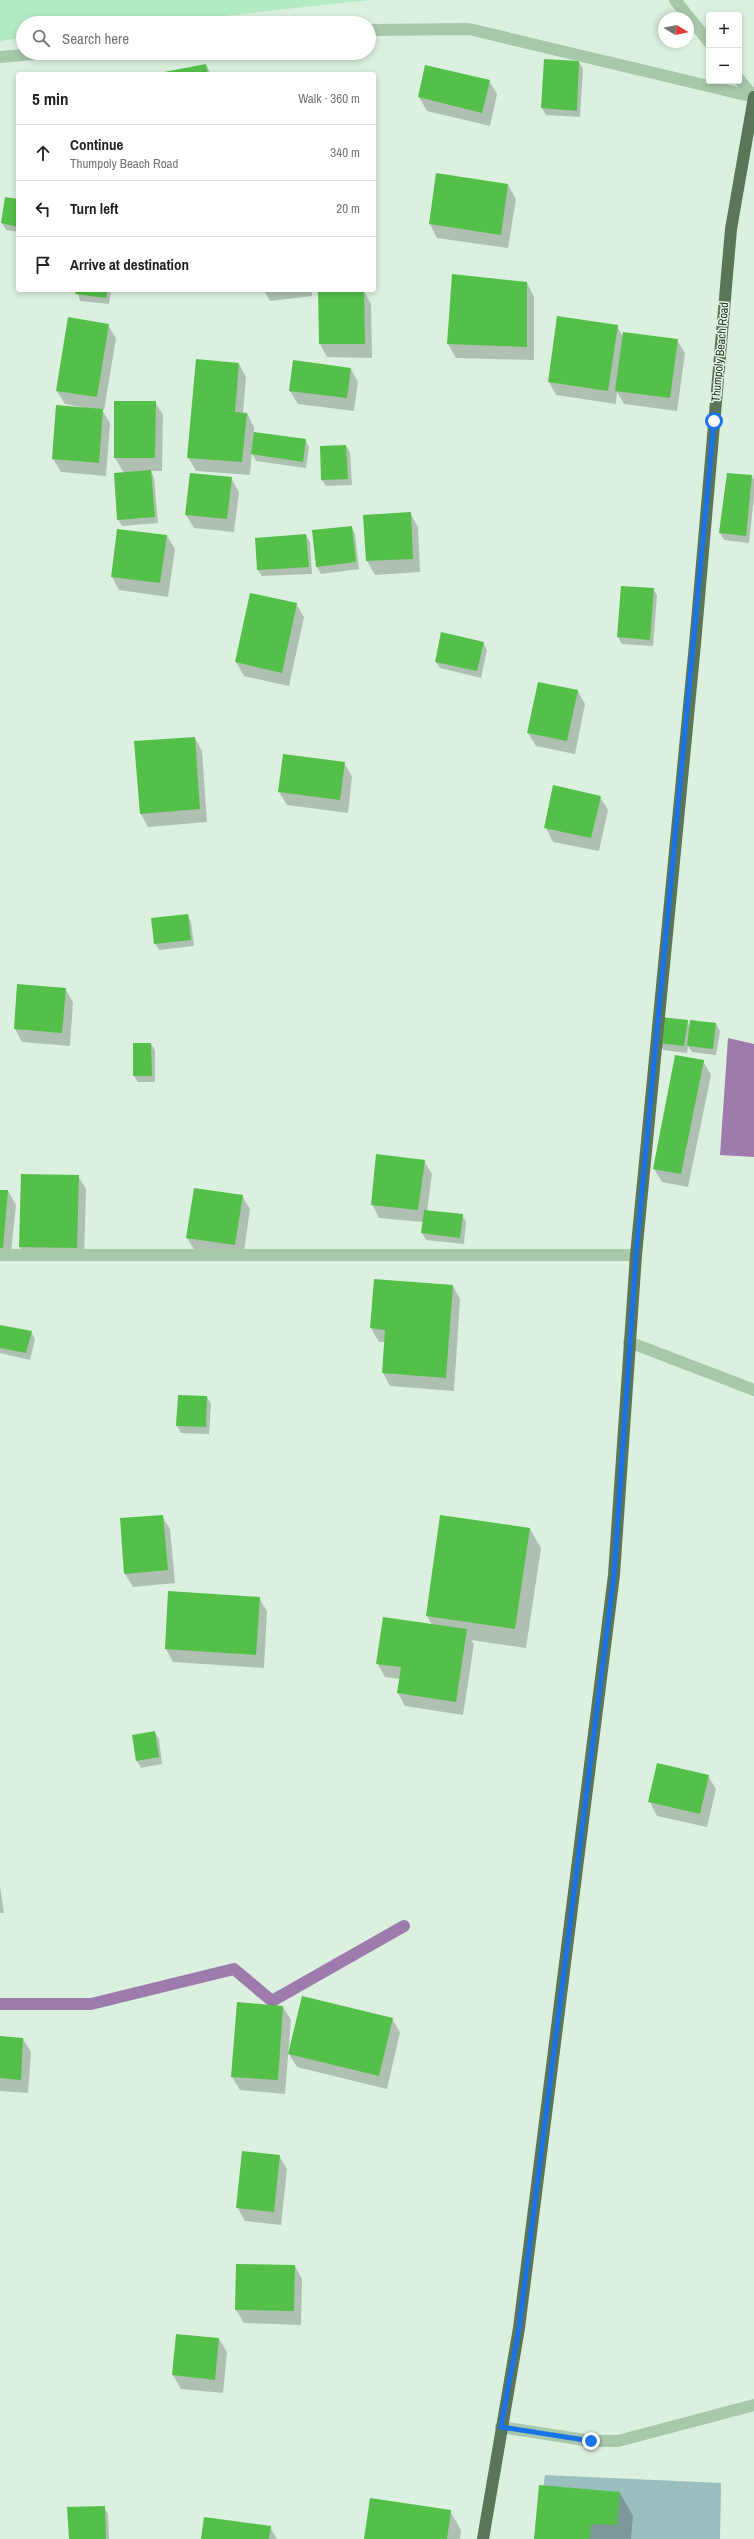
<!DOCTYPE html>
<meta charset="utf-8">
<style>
:root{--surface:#fff;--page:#f2f2f2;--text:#202124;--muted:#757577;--line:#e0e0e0}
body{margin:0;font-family:"Archivo Narrow",sans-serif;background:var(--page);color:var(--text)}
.controls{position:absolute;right:12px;top:12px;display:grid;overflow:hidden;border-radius:4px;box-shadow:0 2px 6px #0003}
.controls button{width:36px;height:36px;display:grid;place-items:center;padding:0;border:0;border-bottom:1px solid var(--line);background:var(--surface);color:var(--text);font:20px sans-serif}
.compass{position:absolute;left:658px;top:12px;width:36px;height:36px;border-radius:50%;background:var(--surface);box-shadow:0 2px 6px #0003;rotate:100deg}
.stop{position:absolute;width:12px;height:12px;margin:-9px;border:3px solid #1a73e8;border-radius:50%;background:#fff}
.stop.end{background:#1a73e8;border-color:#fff;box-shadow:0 1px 4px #0008}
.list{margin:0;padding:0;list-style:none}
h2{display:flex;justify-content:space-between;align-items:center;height:52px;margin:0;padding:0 16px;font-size:17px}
h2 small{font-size:13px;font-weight:400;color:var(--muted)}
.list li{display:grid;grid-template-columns:26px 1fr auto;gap:12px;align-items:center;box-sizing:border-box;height:56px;padding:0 16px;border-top:1px solid var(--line)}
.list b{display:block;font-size:15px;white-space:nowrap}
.list p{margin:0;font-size:13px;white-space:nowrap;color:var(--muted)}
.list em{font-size:13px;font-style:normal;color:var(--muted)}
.icon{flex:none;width:22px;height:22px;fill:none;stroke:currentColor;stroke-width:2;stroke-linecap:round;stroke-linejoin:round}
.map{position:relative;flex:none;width:754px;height:2539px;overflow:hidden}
.search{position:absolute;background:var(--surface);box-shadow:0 2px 6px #0003;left:16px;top:16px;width:360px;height:44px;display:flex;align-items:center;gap:10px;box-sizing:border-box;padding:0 14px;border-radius:22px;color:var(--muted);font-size:15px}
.panel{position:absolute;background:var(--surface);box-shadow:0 2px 6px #0003;left:16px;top:72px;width:360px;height:220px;border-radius:4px}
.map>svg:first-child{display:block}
.green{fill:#9bbebe}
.sand{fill:#b2ebc4}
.water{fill:#9d7bac}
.shadow{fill:#0003}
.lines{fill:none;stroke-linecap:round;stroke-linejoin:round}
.stream{stroke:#9d7bac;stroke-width:12}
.building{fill:#55c049}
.minor{stroke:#a7c8ab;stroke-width:12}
.major{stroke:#597659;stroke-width:12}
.route{stroke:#1a73e8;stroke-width:5}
.labels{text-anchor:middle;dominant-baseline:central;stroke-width:3;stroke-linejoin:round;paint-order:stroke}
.street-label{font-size:12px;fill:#283527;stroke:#e7f8ea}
</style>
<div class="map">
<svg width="754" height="2539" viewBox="0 0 754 2539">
<rect width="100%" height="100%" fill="#dbf0df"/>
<!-- green -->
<polygon class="green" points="545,2475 721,2483 720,2539 536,2539"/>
<!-- sand -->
<polygon class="sand" points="0,0 369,0 159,23 23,23 23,38 0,41"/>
<!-- water -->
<polygon class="water" points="728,1038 754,1044 754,1157 720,1155"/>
<!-- shadow -->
<g class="shadow">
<polygon points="545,60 579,62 583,69 580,117 546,115 542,108"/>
<polygon points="206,65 211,74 165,74"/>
<polygon points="489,81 497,94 490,126 427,111 419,97"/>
<polygon points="437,175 508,185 516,199 508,248 437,238 430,224"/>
<polygon points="18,200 18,232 6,230 2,223"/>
<polygon points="453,275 527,283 534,297 534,360 456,358 448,344"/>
<polygon points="77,290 111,290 109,304 80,301"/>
<polygon points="264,290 312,290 312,296 270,301"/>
<polygon points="364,291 371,304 372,358 327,357 320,344"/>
<polygon points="108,325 116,338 104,410 102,410 110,423 106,476 61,472 53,459 82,407 65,404 57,391"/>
<polygon points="617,326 623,337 677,340 685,353 677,411 624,404 617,392 616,404 556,395 549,382"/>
<polygon points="239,364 246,377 243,413 247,413 254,427 254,433 305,440 309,447 306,468 256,461 252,453 250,475 196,471 188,457"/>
<polygon points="351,369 358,382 354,411 298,404 290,391"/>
<polygon points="155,402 163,415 162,471 151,471 154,478 158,523 122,526 118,519 124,473 115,458"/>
<polygon points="346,446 350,452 352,485 326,486 322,480"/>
<polygon points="752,476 754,480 754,497 749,543 724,540 720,533"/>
<polygon points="231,478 239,492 234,532 194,528 186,515"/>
<polygon points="410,513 418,527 420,572 375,575 367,561 364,515"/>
<polygon points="351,527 355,534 359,569 321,574 317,567"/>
<polygon points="306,535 310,542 312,574 262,576 258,570"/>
<polygon points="167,536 175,549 168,597 119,590 112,577"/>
<polygon points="622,587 653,589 657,595 653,646 622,644 618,637"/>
<polygon points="296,604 304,617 289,686 244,676 236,662"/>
<polygon points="483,643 487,650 481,678 440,668 436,662"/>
<polygon points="577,690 585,704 575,754 536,746 528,733"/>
<polygon points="195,738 202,751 207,822 148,827 141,814"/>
<polygon points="344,763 352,776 348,813 287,805 279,792"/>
<polygon points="600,797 608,810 599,851 553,842 546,828"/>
<polygon points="188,915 191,922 194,946 159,950 155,943"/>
<polygon points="65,989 73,1002 70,1046 22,1042 15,1029"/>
<polygon points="687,1021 690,1027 716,1024 720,1031 716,1055 692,1052 688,1046 687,1053 663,1050 659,1043"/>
<polygon points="151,1044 155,1050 155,1082 138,1082 134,1076"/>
<polygon points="703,1061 711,1075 688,1187 662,1182 654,1169"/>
<polygon points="424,1161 432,1174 427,1211 462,1215 466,1222 464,1244 426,1240 422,1233 423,1222 379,1218 372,1204"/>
<polygon points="22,1175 78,1176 86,1189 84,1261 28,1261 20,1247"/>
<polygon points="0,1191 8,1191 16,1205 10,1261 0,1260"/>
<polygon points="242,1196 250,1209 243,1258 195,1251 187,1238"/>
<polygon points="375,1280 453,1286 460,1299 454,1391 390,1386 383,1373 385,1342 379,1342 371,1328"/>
<polygon points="0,1326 31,1332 35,1339 30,1360 0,1353"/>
<polygon points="207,1397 211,1404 209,1434 181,1433 177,1426"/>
<polygon points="162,1516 170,1529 175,1583 133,1587 125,1574"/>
<polygon points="441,1516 530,1529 541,1548 526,1648 471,1640 474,1644 463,1715 405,1706 398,1693 400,1679 385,1677 377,1663 432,1625 427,1616"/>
<polygon points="259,1598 267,1611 264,1668 173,1662 166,1649"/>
<polygon points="155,1733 159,1739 162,1764 141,1768 137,1761 133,1736"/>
<polygon points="708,1776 716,1789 707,1827 657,1816 650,1802"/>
<polygon points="0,1886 4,1913 0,1913"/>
<polygon points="283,2007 291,2020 285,2094 240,2090 232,2077"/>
<polygon points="392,2019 400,2032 387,2089 297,2067 289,2054"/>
<polygon points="0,2037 23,2039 31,2052 28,2093 0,2091"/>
<polygon points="279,2156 287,2169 281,2225 245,2221 237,2207"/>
<polygon points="295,2266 302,2279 301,2325 244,2323 236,2310"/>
<polygon points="177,2335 219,2339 227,2352 223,2393 181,2389 173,2375"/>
<polygon points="620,2493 633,2516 631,2539 535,2539"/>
<polygon points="104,2507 108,2514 109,2539 70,2539"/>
<polygon points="450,2511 461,2530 460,2539 365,2539"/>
<polygon points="270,2527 277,2539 202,2539"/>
</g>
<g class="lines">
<!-- stream -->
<polyline class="stream" points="0,2004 91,2004 234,1969 272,2001 404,1926"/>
</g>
<!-- building -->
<g class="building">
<polygon points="544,59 579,61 577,111 541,108"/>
<polygon points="206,64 208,74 164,74 164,72"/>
<polygon points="425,65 490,80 482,113 418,97"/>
<polygon points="436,173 508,184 501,235 429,224"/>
<polygon points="5,197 18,199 18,227 1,223"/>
<polygon points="452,274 527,282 527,347 447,344"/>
<polygon points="76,290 107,290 106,298 75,294"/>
<polygon points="318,290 364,290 365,344 319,344"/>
<polygon points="557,316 618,325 608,391 548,382"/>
<polygon points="68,317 109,324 97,397 56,391"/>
<polygon points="623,332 678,339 670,398 615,391"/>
<polygon points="196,359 239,363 235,412 247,413 242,462 187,458"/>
<polygon points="293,360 351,368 347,398 289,391"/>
<polygon points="114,401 156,401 155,458 114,458"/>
<polygon points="56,405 103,409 99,463 52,459"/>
<polygon points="254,432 306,439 303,462 251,454"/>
<polygon points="346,445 348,479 321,480 320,446"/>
<polygon points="151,470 155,517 117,520 114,473"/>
<polygon points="190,473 232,477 227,519 185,515"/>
<polygon points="727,473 752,475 746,536 719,533"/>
<polygon points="411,512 413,559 366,561 363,515"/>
<polygon points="352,526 356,562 316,567 312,530"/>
<polygon points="117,529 167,535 160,583 111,577"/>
<polygon points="306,534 309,567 257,570 255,538"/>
<polygon points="621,586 654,588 650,640 617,637"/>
<polygon points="250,593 297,603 282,673 235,662"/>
<polygon points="441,632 484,642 477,671 435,662"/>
<polygon points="538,682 578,690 567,741 527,733"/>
<polygon points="195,737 200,809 140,814 134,741"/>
<polygon points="283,754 345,762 340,800 278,792"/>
<polygon points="553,785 601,796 591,838 544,828"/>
<polygon points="188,914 191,940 154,944 151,918"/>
<polygon points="17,984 66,988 62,1033 14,1029"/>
<polygon points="661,1017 688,1020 684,1046 658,1043"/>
<polygon points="690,1020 716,1023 713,1049 687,1046"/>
<polygon points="133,1043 151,1043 152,1076 133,1076"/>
<polygon points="675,1055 704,1060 681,1174 653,1169"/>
<polygon points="376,1154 425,1160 418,1210 371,1205"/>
<polygon points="21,1174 79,1175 77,1248 19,1247"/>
<polygon points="194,1188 243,1195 235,1245 186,1238"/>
<polygon points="0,1190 8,1190 3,1248 0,1248"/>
<polygon points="424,1210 463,1214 460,1238 421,1233"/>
<polygon points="374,1279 453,1285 446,1378 382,1373 385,1330 370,1328"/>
<polygon points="0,1325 32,1331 26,1353 0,1348"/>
<polygon points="178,1395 207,1396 206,1427 176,1426"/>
<polygon points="163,1515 168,1570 124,1574 120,1518"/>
<polygon points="440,1515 530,1528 515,1629 426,1616"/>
<polygon points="168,1591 260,1597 256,1655 165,1649"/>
<polygon points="383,1617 467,1629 456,1702 397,1693 401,1667 376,1664"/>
<polygon points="155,1731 159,1757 136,1761 132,1735"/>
<polygon points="657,1763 709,1775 700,1814 648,1802"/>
<polygon points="302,1996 393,2018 379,2076 288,2054"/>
<polygon points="237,2002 283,2006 278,2080 231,2077"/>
<polygon points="0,2036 23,2038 21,2080 0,2078"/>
<polygon points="242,2151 280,2155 274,2212 236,2208"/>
<polygon points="236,2264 295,2265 294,2311 235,2310"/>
<polygon points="176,2334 219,2338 215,2380 172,2375"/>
<polygon points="539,2485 620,2492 617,2525 591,2524 590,2539 534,2539"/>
<polygon points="370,2498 451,2510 447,2539 364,2539"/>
<polygon points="105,2506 106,2539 69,2539 67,2507"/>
<polygon points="204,2517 271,2526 269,2539 201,2539"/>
</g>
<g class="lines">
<!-- minor -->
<g class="minor">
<polyline points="675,0 709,42"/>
<polyline points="369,30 469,29 754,97"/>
<polyline points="0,57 45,53"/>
<polyline points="739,79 754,97"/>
<polyline points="0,1255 636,1255"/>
<polyline points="629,1342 754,1390"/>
<polyline points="501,2427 591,2441 618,2441 754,2405"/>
</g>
<!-- major -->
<polyline class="major" points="483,2539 519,2328 614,1575 636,1255 695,644 731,229 754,97"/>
</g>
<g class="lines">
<!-- route -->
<polyline class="route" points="591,2441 501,2427 519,2328 614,1575 636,1255 714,421"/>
</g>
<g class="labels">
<!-- street labels -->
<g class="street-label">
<text transform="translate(720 352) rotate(-85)">Thumpoly Beach Road</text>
</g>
</g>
</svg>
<div class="controls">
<button>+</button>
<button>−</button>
</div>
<svg class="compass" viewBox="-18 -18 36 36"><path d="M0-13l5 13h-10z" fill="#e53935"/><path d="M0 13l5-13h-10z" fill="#757577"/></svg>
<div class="stop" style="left:714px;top:421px"></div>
<div class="stop end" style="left:591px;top:2441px"></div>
<div class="search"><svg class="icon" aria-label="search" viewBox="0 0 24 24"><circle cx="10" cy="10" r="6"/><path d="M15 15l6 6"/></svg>Search here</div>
<section class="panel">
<h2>5 min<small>Walk · 360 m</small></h2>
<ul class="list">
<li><svg class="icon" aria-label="ahead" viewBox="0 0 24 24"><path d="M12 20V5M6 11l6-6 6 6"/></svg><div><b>Continue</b><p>Thumpoly Beach Road</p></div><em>340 m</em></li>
<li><svg class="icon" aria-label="left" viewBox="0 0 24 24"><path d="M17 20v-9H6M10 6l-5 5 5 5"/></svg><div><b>Turn left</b></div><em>20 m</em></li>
<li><svg class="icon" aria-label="arrive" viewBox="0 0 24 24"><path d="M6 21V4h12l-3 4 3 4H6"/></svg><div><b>Arrive at destination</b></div></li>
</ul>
</section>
</div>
